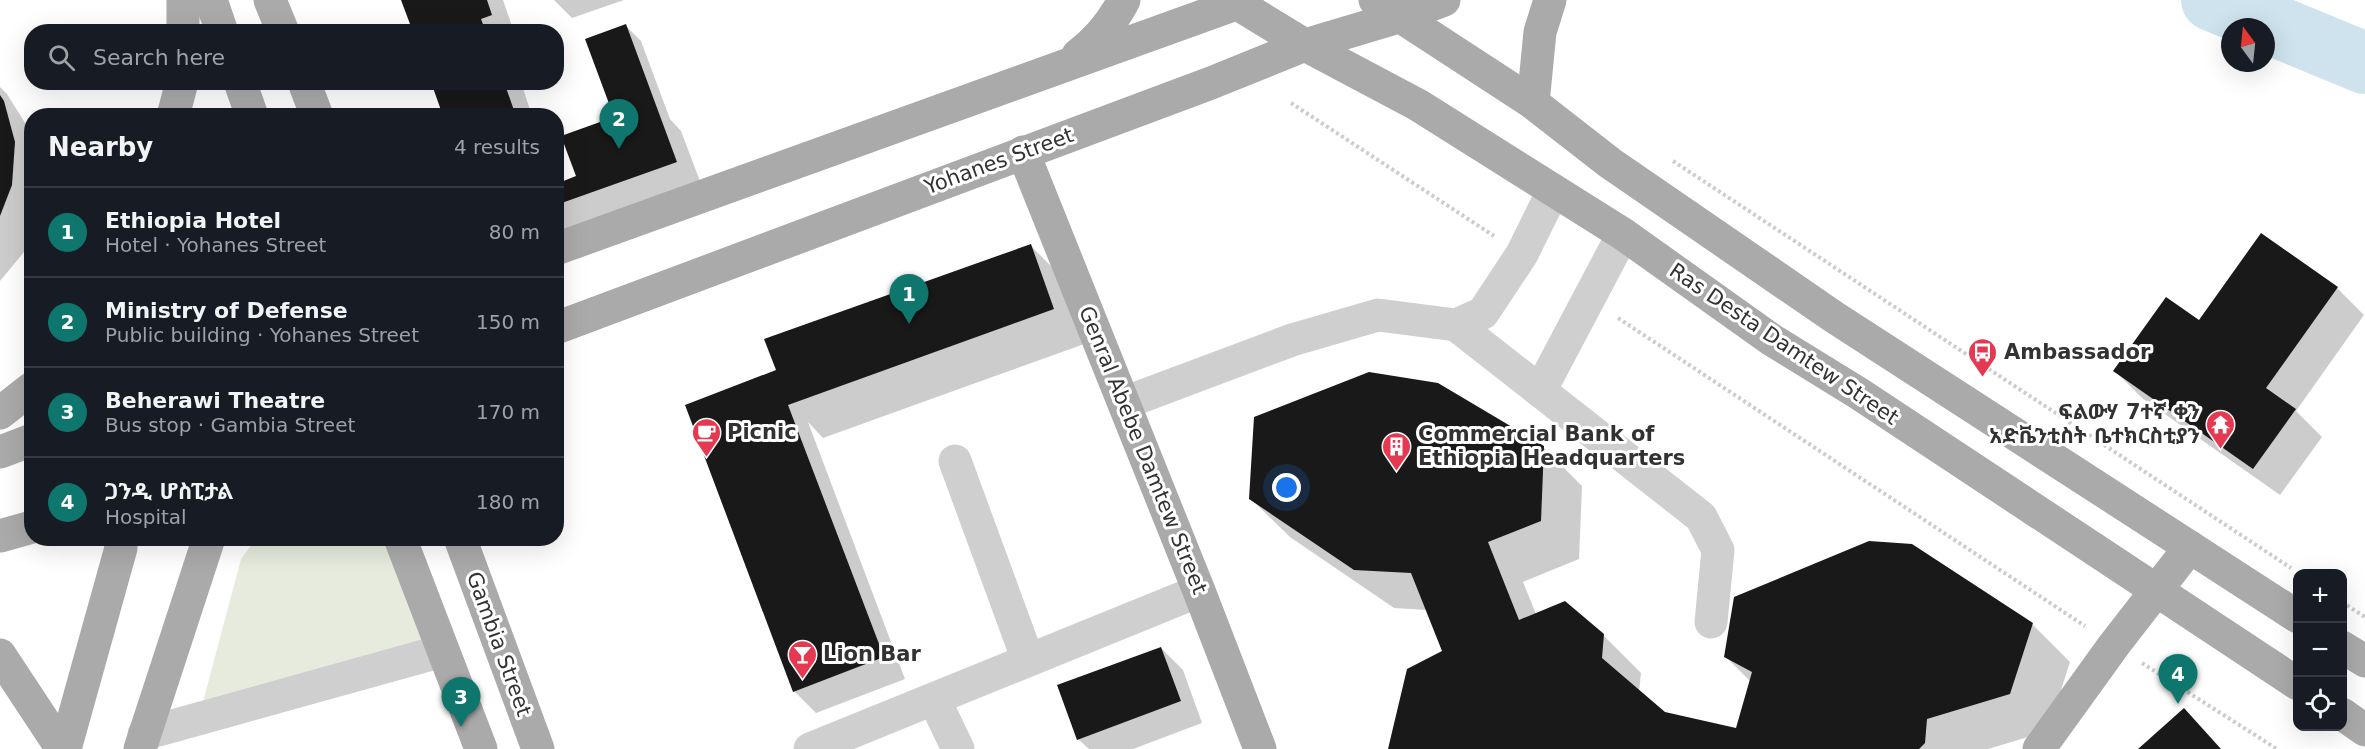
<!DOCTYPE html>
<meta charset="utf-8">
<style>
:root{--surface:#171b24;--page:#242831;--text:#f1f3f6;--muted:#9ea1a6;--line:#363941;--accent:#0f766e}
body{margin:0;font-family:"DejaVu Sans","Noto Sans Ethiopic",sans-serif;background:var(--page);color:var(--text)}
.controls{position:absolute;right:18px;bottom:18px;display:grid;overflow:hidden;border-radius:12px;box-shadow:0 6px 24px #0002}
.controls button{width:54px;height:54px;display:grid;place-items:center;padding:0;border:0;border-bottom:2px solid var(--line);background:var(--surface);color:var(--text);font:30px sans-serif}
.compass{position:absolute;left:2221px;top:18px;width:54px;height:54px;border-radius:50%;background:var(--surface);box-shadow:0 6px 24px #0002;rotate:345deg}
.you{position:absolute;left:1287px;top:488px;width:21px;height:21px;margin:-15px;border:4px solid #fff;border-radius:50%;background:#1a73e8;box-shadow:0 0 0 9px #1a73e833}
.badge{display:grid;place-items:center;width:39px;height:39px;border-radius:50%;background:var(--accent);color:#fff;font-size:20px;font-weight:700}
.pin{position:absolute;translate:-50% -50px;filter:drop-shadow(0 2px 3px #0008)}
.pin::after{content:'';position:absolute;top:32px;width:21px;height:18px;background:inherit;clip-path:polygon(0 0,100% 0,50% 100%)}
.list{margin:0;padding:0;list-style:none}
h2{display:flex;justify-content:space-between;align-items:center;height:78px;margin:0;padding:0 24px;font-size:26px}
h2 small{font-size:20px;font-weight:400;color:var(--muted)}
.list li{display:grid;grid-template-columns:39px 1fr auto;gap:18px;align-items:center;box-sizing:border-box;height:90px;padding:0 24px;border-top:2px solid var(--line)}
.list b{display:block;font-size:22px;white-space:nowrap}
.list p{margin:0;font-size:20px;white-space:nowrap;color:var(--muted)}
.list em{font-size:20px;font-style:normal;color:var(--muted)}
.icon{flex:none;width:33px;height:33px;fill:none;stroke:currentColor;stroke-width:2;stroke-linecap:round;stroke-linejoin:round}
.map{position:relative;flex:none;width:2365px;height:749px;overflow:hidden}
.search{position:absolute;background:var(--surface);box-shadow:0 6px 24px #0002;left:24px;top:24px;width:540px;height:66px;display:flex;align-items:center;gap:15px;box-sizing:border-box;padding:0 21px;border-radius:24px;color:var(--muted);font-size:22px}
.panel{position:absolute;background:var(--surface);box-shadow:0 6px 24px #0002;left:24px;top:108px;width:540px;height:438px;border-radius:24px}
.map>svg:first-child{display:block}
.green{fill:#e6ebde}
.shadow{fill:#0003}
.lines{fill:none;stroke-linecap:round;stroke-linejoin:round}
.river{stroke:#cee3ed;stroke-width:62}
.building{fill:#191919}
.path{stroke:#ccc;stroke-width:4;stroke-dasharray:3 3;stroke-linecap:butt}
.minor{stroke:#cfcfcf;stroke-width:33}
.major{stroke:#aaa;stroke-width:33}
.labels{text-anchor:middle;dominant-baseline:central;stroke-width:6;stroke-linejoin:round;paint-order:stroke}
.street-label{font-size:21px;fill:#323232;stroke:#fff}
.poi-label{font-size:21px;font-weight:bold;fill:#323232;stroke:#fff;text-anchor:start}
</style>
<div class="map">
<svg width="2365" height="749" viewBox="0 0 2365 749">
<rect width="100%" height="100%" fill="#fff"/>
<!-- green -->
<polygon class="green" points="256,539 387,539 427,650 200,713 241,559"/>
<!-- shadow -->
<g class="shadow">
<polygon points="403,0 503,0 514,32 414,32"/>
<polygon points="554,0 624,0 572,18"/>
<polygon points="626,26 641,41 670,119 681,131 703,189 556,242 556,185 578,177 615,118"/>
<polygon points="433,82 521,82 532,116 445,116"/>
<polygon points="0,87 7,94 32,134 32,231 24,252 0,281"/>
<polygon points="1030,245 1064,279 1087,343 823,438 808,422 905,679 816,713 794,691 775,372"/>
<polygon points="2337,288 2364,315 2296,411 2322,437 2280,495 2142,398 2115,371 2200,322"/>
<polygon points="1543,447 1582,486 1579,559 1523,582 1536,614 1603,635 1641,673 1639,692 1664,713 1736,730 1751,682 1726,657 2032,624 2070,662 2048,731 1988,749 1390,749 1444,651 1427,610 1394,608 1290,537 1250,498"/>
<polygon points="1161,648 1183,670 1202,723 1133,749 1089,749 1078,739"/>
</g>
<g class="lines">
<!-- river -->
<polyline class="river" points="2212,0 2365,63"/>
</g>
<!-- building -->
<g class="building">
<polygon points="401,0 487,0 492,15 481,19 486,32 413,32"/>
<polygon points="626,24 677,162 556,205 556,184 576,176 561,136 614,117 585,39"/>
<polygon points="431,82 504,82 516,116 443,116"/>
<polygon points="0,95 4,101 15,142 12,185 0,216"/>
<polygon points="2261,233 2338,287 2266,388 2296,409 2253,469 2113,371 2166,297 2199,320"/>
<polygon points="1031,244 1054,309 788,405 884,657 793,692 685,405 776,370 764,339"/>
<polygon points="1369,372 1438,383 1544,446 1541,521 1488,542 1519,620 1565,601 1604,634 1602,658 1665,712 1736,728 1752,672 1724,657 1734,597 1869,541 1912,544 2033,623 2010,694 1927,719 1925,743 1919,749 1388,749 1407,669 1442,651 1411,573 1354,570 1249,499 1254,417"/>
<polygon points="1161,647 1181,701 1077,740 1057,685"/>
<polygon points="2184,708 2221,749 2138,749"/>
</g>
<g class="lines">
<!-- path -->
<g class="path">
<polyline points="1291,103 1494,236"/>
<polyline points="1673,161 2291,568"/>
<polyline points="1618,318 2085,626"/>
<polyline points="2342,602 2365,617"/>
<polyline points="2142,663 2277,749"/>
</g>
<!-- minor -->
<g class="minor">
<polyline points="1456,325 1701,517 1718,550 1711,622"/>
<polyline points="1540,391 1623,234"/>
<polyline points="1124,403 1292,340 1378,315 1456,325 1483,313 1522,254 1553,191"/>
<polyline points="955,461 1028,660"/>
<polyline points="934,699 958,749"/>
<polyline points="144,734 442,651"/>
<polyline points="810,749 1199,591"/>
</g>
<!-- major -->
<g class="major">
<polyline points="183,0 183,32"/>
<polyline points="211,0 222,32"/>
<polyline points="270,0 283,32"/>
<polyline points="1231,0 1305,45 1418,105 1623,234 1772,340 1858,393 2298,684"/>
<polyline points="1375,0 1533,103 1610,163 1834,317 2298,617"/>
<path d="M1078,55C1098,40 1112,23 1124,0"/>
<polyline points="240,82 252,116"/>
<polyline points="304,82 317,116"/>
<polyline points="1533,103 1540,32 1550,0"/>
<polyline points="173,116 182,82"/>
<polyline points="1023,152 1199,591 1260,749"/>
<polyline points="556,249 1247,0"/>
<polyline points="556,328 1211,83 1305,45 1402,16 1444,0"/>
<polyline points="0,413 32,388"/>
<polyline points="0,452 32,440"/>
<polyline points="0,536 32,527"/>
<polyline points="400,538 481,749"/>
<polyline points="460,538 538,749"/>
<polyline points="2342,647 2365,661"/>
<polyline points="0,655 62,749"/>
<polyline points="2342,714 2365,730"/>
<polyline points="65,749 121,548 120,538"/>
<polyline points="140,749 209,538"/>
<polyline points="2039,749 2114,645 2190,547"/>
</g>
</g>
<!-- icons -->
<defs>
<symbol id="bus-pin" viewBox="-11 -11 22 30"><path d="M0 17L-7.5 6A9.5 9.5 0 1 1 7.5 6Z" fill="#e43950" stroke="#fff"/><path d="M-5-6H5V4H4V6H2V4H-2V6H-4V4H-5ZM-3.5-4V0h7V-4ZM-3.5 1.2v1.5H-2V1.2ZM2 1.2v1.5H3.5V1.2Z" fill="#fff"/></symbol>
<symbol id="temple-pin" viewBox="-11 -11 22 30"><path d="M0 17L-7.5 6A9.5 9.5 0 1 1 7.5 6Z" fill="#e43950" stroke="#fff"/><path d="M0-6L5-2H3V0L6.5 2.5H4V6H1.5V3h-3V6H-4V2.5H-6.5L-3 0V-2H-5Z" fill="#fff"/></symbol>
<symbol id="cafe-pin" viewBox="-11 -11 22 30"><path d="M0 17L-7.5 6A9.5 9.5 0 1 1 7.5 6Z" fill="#e43950" stroke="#fff"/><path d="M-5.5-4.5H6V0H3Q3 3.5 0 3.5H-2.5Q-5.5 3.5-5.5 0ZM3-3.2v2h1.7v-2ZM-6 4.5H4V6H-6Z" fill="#fff"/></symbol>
<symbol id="building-pin" viewBox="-11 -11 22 30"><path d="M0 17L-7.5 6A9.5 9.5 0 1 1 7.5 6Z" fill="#e43950" stroke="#fff"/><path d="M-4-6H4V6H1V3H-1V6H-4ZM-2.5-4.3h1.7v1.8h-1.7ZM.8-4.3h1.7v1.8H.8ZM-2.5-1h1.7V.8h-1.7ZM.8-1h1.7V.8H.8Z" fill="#fff"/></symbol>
<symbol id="bar-pin" viewBox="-11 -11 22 30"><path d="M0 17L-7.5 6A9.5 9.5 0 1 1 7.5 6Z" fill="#e43950" stroke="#fff"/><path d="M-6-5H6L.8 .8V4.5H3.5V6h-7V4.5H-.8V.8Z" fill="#fff"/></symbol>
</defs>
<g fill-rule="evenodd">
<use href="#bus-pin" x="1966" y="336" width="33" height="45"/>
<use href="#temple-pin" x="2204" y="408" width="33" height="45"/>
<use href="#cafe-pin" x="690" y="416" width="33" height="45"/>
<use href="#building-pin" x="1380" y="430" width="33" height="45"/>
<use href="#bar-pin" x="786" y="638" width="33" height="45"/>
</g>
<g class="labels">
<!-- street labels -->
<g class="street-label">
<text transform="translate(999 161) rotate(-20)">Yohanes Street</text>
<text transform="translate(1784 344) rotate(34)">Ras Desta Damtew Street</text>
<text transform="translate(1143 450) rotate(68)">Genral Abebe Damtew Street</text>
<text transform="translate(499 644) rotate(70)">Gambia Street</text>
</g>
<!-- poi labels -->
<g class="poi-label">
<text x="2004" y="352">Ambassador</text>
<text x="2200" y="412" text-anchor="end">ፍልውሃ 7ተኛ ቀን<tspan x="2200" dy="24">አድቬንቲስት ቤተክርስቲያን</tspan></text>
<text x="727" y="432">Picnic</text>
<text x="1418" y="434">Commercial Bank of<tspan x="1418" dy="24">Ethiopia Headquarters</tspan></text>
<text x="823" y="654">Lion Bar</text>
</g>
</g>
</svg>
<div class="controls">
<button>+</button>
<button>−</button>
<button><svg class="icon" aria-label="locate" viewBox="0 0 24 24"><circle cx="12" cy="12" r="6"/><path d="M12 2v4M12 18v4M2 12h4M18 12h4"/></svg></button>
</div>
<svg class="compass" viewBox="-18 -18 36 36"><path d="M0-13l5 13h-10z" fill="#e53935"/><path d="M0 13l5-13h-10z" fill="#9ea1a6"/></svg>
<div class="you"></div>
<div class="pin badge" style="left:909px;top:324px">1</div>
<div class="pin badge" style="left:619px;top:149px">2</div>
<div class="pin badge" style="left:461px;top:727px">3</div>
<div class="pin badge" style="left:2178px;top:704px">4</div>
<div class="search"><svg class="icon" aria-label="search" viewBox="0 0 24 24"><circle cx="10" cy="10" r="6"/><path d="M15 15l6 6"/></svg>Search here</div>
<section class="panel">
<h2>Nearby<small>4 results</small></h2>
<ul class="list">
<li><span class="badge">1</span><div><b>Ethiopia Hotel</b><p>Hotel · Yohanes Street</p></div><em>80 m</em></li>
<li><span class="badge">2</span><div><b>Ministry of Defense</b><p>Public building · Yohanes Street</p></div><em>150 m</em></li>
<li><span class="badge">3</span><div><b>Beherawi Theatre</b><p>Bus stop · Gambia Street</p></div><em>170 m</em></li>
<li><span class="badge">4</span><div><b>ጋንዲ ሆስፒታል</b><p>Hospital</p></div><em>180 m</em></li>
</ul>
</section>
</div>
